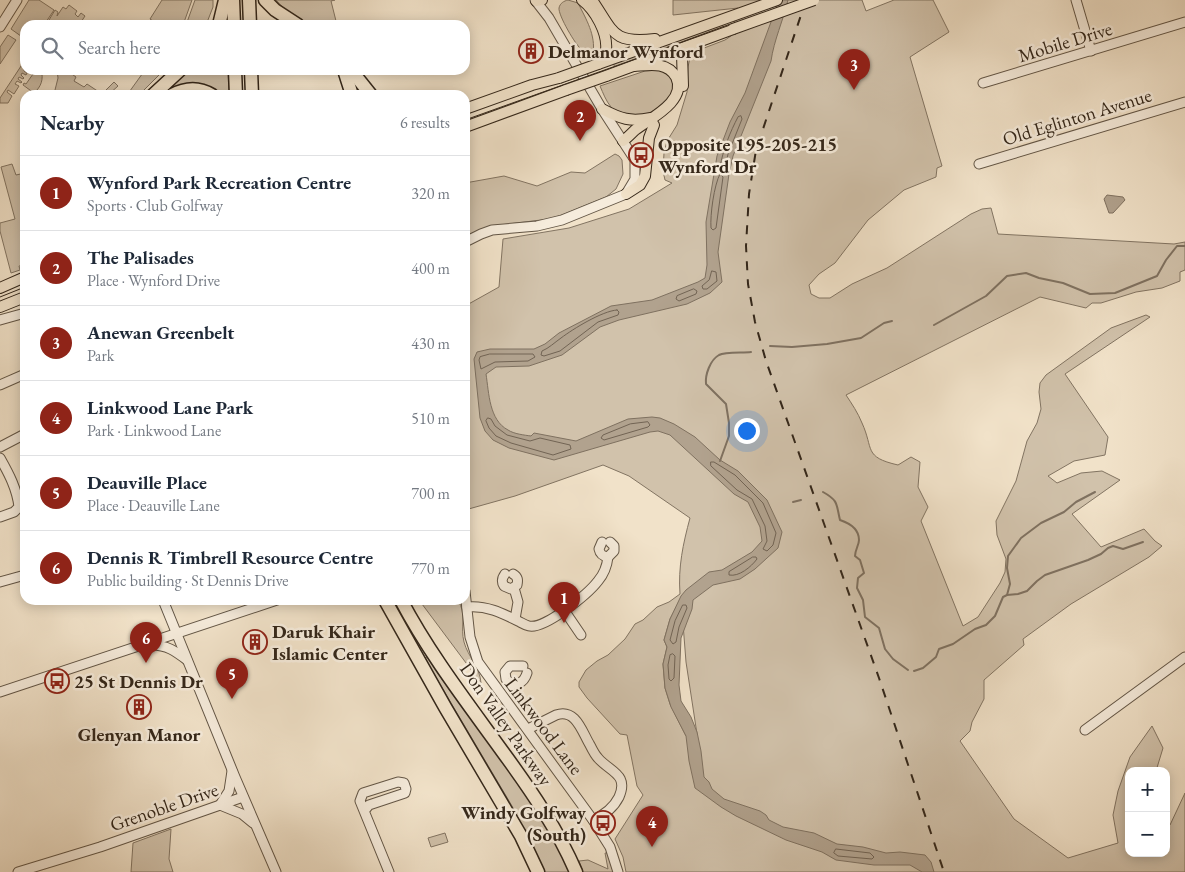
<!DOCTYPE html>
<meta charset="utf-8">
<style>
:root{--surface:#fff;--page:#f6f6f7;--text:#1f2937;--muted:#747a83;--line:#e0e1e3;--accent:#8f2418}
body{margin:0;font-family:"EB Garamond",serif;background:var(--page);color:var(--text)}
.controls{position:absolute;right:15px;bottom:15px;display:grid;overflow:hidden;border-radius:10px;box-shadow:0 2px 12px #0003}
.controls button{width:45px;height:45px;display:grid;place-items:center;padding:0;border:0;border-bottom:1px solid var(--line);background:var(--surface);color:var(--text);font:25px sans-serif}
.you{position:absolute;left:746px;top:430px;width:18px;height:18px;margin:-12px;border:4px solid #fff;border-radius:50%;background:#1a73e8;box-shadow:0 0 0 8px #1a73e833}
.badge{display:grid;place-items:center;width:32px;height:32px;border-radius:50%;background:var(--accent);color:#fff;font-size:16px;font-weight:700}
.pin{position:absolute;translate:-50% -41px;filter:drop-shadow(0 1px 2px #0008)}
.pin::after{content:'';position:absolute;top:26px;width:18px;height:15px;background:inherit;clip-path:polygon(0 0,100% 0,50% 100%)}
.list{margin:0;padding:0;list-style:none}
h2{display:flex;justify-content:space-between;align-items:center;height:65px;margin:0;padding:0 20px;font-size:21px}
h2 small{font-size:16px;font-weight:400;color:var(--muted)}
.list li{display:grid;grid-template-columns:32px 1fr auto;gap:15px;align-items:center;box-sizing:border-box;height:75px;padding:0 20px;border-top:1px solid var(--line)}
.list b{display:block;font-size:19px;white-space:nowrap}
.list p{margin:0;font-size:16px;white-space:nowrap;color:var(--muted)}
.list em{font-size:16px;font-style:normal;color:var(--muted)}
.icon{flex:none;width:28px;height:28px;fill:none;stroke:currentColor;stroke-width:2;stroke-linecap:round;stroke-linejoin:round}
.map{position:relative;flex:none;width:1185px;height:872px;overflow:hidden}
.search{position:absolute;background:var(--surface);box-shadow:0 2px 12px #0003;left:20px;top:20px;width:450px;height:55px;display:flex;align-items:center;gap:12px;box-sizing:border-box;padding:0 18px;border-radius:15px;color:var(--muted);font-size:19px}
.panel{position:absolute;background:var(--surface);box-shadow:0 2px 12px #0003;left:20px;top:90px;width:450px;height:515px;border-radius:15px}
.map>svg:first-child{display:block}
.green{fill:#d1c2ab;stroke:#827462;fill-rule:evenodd}
.water{fill:#b1a28e;stroke:#7f7160}
.lines{fill:none;stroke-linecap:round;stroke-linejoin:round}
.shore{stroke:#726454;stroke-width:1}
.stream{stroke:#7f7160;stroke-width:2}
.minor-casing{stroke:#635646;stroke-width:11}
.major-casing{stroke:#34271a;stroke-width:12}
.highway-casing{stroke:#34271a;stroke-width:15}
.minor{stroke:#f6ecdc;stroke-width:9}
.major{stroke:#f1e2c9;stroke-width:10}
.highway{stroke:#f1e2c9;stroke-width:12}
.tram{stroke:#34271a;stroke-width:1}
.rail{stroke:#34271a;stroke-width:2;stroke-dasharray:9 9;stroke-linecap:butt}
.major-bridge-casing{stroke:#34271a;stroke-width:12;stroke-linecap:butt}
.major-bridge{stroke:#f1e2c9;stroke-width:10}
.labels{text-anchor:middle;dominant-baseline:central;stroke-width:5;stroke-linejoin:round;paint-order:stroke}
.street-label{font-size:19px;fill:#34271a;stroke:#f6ecdc}
.poi-label{font-size:19px;font-weight:bold;fill:#34271a;stroke:#f6ecdc;text-anchor:start}
</style>
<div class="map">
<svg width="1185" height="872" viewBox="0 0 1185 872">
<rect width="100%" height="100%" fill="#f1e2c9"/>
<filter id="stains"><feTurbulence type="fractalNoise" baseFrequency=".004" numOctaves="4"/><feColorMatrix values="0 0 0 0 .2 0 0 0 0 .09 0 0 0 0 .02 0 0 0 .5 -.17"/></filter>
<radialGradient id="worn" r=".72"><stop offset=".6" stop-color="#630" stop-opacity="0"/><stop offset="1" stop-color="#630" stop-opacity=".3"/></radialGradient>
<!-- green -->
<g class="green">
<polygon points="29,0 39,0 54,10 44,25 25,25 25,39 11,29"/>
<polygon points="162,0 192,0 183,25 155,25 156,23 150,19"/>
<polygon points="195,0 213,0 213,7 206,25 186,25"/>
<path d="M276,0H335L331,1L336,21C314,35 290,16 276,0Z"/>
<path d="M568,0L578,3C586,19 596,35 593,54C589,53 585,53 582,50C576,46 558,15 559,8C560,3 564,1 568,0Z"/>
<path d="M673,0H862L866,11L894,0H933L949,32L910,57L942,166L937,168L936,177L904,190L868,220L835,263L819,274L809,285L811,294L819,298H830L852,284L887,268L971,214L982,209L991,208L998,234L1174,244L1185,242V270L1180,272V281L1162,288L1136,292L1101,303H1092L1086,308L1040,297L846,395C852,404 858,413 862,423C874,449 863,457 898,465L911,457L920,462L918,487L928,507L921,521L963,626L978,617L1000,583L1005,572L1006,559L997,535L996,521L1016,481L1027,441L1037,423L1041,409L1039,392L1040,383L1046,375L1111,328L1146,315L1150,317L1065,374L1108,437L1105,455L1074,461L1048,476L1057,483L1081,473L1102,471L1120,480L1072,514L1101,547L1144,529L1155,541L1162,546L1149,557L1071,604L1023,639L1024,645L984,680V699L972,722L970,731L960,741L1014,819L1068,858L1118,843L1113,815L1118,791L1130,757L1152,726L1163,748L1156,771H1129V853H1166V824L1170,825L1185,793V872H626L623,857L615,839L643,795L637,786L627,735L620,734L587,698L579,687V682L586,670L597,661L608,655L625,639L635,624L643,620L657,607L669,602L680,594C678,567 683,544 690,518L629,476L603,465L515,496L465,510V306L499,287L503,239L569,228L629,209L672,183L665,180L663,171L664,153L667,141L677,125L687,92L688,67L691,53L725,40L731,36L738,8L673,15ZM681,598L686,662L697,734L686,736L670,704L665,688L663,664L667,647L664,640L670,619Z"/>
<polygon points="69,5 77,11 75,14 78,17 81,13 85,16 79,25 75,23 73,25 46,25 55,10 58,12 57,16 63,7 66,9"/>
<polygon points="722,23 724,29 615,68 613,62"/>
<polygon points="8,35 16,40 0,64 0,47"/>
<polygon points="25,60 24,71 27,73 26,75 22,73 21,75 24,78 23,79 19,77 18,79 22,82 21,83 17,81 15,84 19,86 14,94 8,90 7,92 12,96 8,103 0,103 0,98"/>
<path d="M27,70H41C44,79 41,87 34,93L23,85L24,83L26,84L33,74Z"/>
<polygon points="57,70 66,70 76,77 74,81 84,87 87,84 102,94 114,82 118,86 108,95 58,95 55,90 58,78"/>
<polygon points="145,70 164,70 139,95 127,95"/>
<polygon points="188,70 228,70 229,95 219,95 217,93 159,95"/>
<path d="M660,70C700,86 639,137 611,107C606,101 603,93 600,86L645,71Z"/>
<polygon points="615,154 619,156 622,160 623,174 616,189 606,197 562,215 549,219 492,226 465,236 465,183 504,176 537,186 571,172 585,173"/>
<polygon points="12,164 16,175 25,173 25,265 19,266 20,270 11,273 0,231 0,223 15,219 1,167"/>
<path d="M419,600H458C467,615 460,627 464,642C468,657 480,667 481,683Z"/>
<path d="M427,657C474,729 534,793 569,872H545L512,806L438,681L425,658Z"/>
<polygon points="171,829 169,859 173,872 131,872 133,843"/>
<polygon points="445,833 448,842 431,847 428,838"/>
<polygon points="605,853 609,853 615,872 583,872 579,861 588,860 608,869"/>
</g>
<!-- water -->
<g class="water">
<path d="M779,0H788C783,21 774,40 771,61L733,156L729,174L718,252L722,282L710,293L687,304L619,320L600,327L562,355L529,366L496,367L486,374C489,393 489,420 508,430C514,434 524,435 531,436L534,433L576,441L628,419L652,417L660,418L674,424L695,437L720,460L738,471L767,500L782,532L778,548L755,569L740,579L713,585L693,600L692,609L681,638L679,685L681,701L691,717L697,732L701,751L704,777L709,782L712,789L724,799L760,811L766,815L769,820L783,827L814,833L837,844L863,847L886,853L900,852L925,855L931,862L934,872H922L910,865H874L836,860L822,852L786,840L736,816L721,807L695,788L689,761L686,736L671,707L665,688L663,664L667,647L664,640L670,619L681,596L686,590L709,572L722,570L752,552L762,541L760,527L748,502L734,494L670,435L658,431L650,432L554,460L509,448L493,440L485,431L480,418L474,359L477,352L490,349H534L545,344L559,333L611,306L652,300L698,282L705,278L707,265L706,222L717,156L730,122L745,93Z"/>
<polygon points="1107,195 1123,197 1125,200 1113,213 1109,213 1104,199"/>
</g>
<g class="lines">
<!-- shore -->
<g class="shore">
<path d="M741,116L742,119L728,154L725,168L722,169L720,167C723,150 730,132 738,117Z"/>
<path d="M720,174L723,177L716,228L713,230L711,228C710,215 714,185 720,174Z"/>
<polygon points="712,271 716,272 717,281 707,289 703,289 702,286 709,280"/>
<polygon points="694,289 697,291 696,294 679,301 676,299 677,296"/>
<path d="M617,310L619,312L618,315L598,322L560,351L544,356L541,355L542,351C549,348 554,343 561,338C573,329 602,311 617,310Z"/>
<polygon points="490,354 533,354 535,357 528,361 495,362 481,369 479,360 480,357"/>
<polygon points="488,418 491,419 495,426 507,435 530,441 540,438 570,445 571,449 553,455 511,443 496,436 489,428 486,421"/>
<polygon points="648,422 650,425 648,427 604,440 601,438 603,435 630,424"/>
<polygon points="711,462 714,462 735,475 763,503 776,533 773,545 767,551 763,549 767,541 765,526 752,499 737,490 711,466"/>
<path d="M753,557H756L757,559C751,567 739,577 729,575V572Z"/>
<polygon points="683,605 686,605 687,608 679,627 676,642 673,644 670,640 675,621"/>
<polygon points="673,654 675,656 674,678 671,681 669,679 668,665 670,655"/>
<polygon points="836,849 870,853 874,857 872,859 838,856 834,853"/>
</g>
<!-- stream -->
<g class="stream">
<polyline points="934,325 986,296 1007,276 1026,273 1039,278 1063,283 1090,294 1115,293 1157,276 1166,260 1177,246 1185,246"/>
<polyline points="770,346 792,347 827,344 861,338 884,323 892,321"/>
<path d="M720,461L729,436V423L726,404L706,384C705,375 710,360 719,355C725,352 743,353 751,352"/>
<path d="M823,492C839,501 836,504 840,520C849,523 859,529 859,540C859,545 855,550 855,556L860,560L864,573L858,578L857,588L863,600L865,617L879,628L885,649L893,659L908,670"/>
<polyline points="793,502 801,500"/>
<polyline points="1007,595 1010,584 1007,568 1008,556 1021,538 1041,523 1064,512 1076,502 1095,492"/>
<polyline points="914,671 923,668 936,657 939,649 953,644 975,629 986,625 995,616 1003,597 1007,595 1018,594 1027,591 1037,581 1045,575 1088,560 1101,554 1108,548 1113,546 1123,549 1143,542"/>
</g>
<defs>
<g id="minor">
<polyline points="1076,0 1091,51"/>
<polyline points="0,27 17,0"/>
<polyline points="983,83 1185,22"/>
<polyline points="979,164 1185,102"/>
<polyline points="465,242 481,234 492,230 537,226 562,220 626,194 635,179 635,160 602,109 549,18 535,0"/>
<polyline points="0,320 25,313"/>
<polyline points="0,385 25,374"/>
<polyline points="0,447 25,434"/>
<path d="M0,458C9,474 17,489 19,507L14,512L0,517"/>
<path d="M602,542L599,549C600,554 602,556 608,557L614,551V546L610,542"/>
<path d="M505,574C502,578 501,581 504,586L511,589L517,585C518,580 518,577 513,574"/>
<polyline points="0,582 25,575"/>
<polyline points="514,588 518,602 515,619"/>
<polyline points="465,591 470,637 478,662 593,820 610,847 618,872"/>
<polyline points="163,600 235,777 276,872"/>
<path d="M467,607C486,605 502,613 518,621C522,623 525,625 529,626C544,630 588,594 598,581C604,574 607,566 608,557"/>
<polyline points="564,610 581,635"/>
<path d="M152,645C167,645 175,651 187,660"/>
<path d="M523,666H510L505,672L506,679C514,689 524,683 527,673"/>
<polyline points="0,692 277,600"/>
<path d="M528,729L556,715C576,708 582,732 590,745C592,749 595,755 598,758C610,772 629,774 619,797C613,809 604,815 593,820"/>
<polyline points="1085,730 1185,657"/>
<polyline points="220,805 242,814 253,823"/>
<polyline points="220,805 229,791 232,771"/>
<polyline points="365,810 369,805 405,793 406,789 404,783 398,782 363,793 360,801 389,872"/>
<polyline points="18,872 100,847 243,797"/>
</g>
<g id="major">
<path d="M582,0C595,10 608,33 606,50C605,55 602,60 598,64"/>
<path d="M592,0C614,32 612,44 655,39"/>
<polyline points="536,1 542,0"/>
<polyline points="598,64 777,0"/>
<polyline points="606,76 733,29"/>
<polyline points="683,86 682,54 684,48"/>
<polyline points="465,109 532,85 559,78"/>
<path d="M602,109C621,119 630,122 651,118"/>
<polyline points="465,127 566,90"/>
<path d="M623,141C627,138 631,134 635,130C649,119 688,101 676,77C667,61 649,65 634,66"/>
<polyline points="626,194 640,185 645,176 649,138 654,125"/>
<polyline points="0,288 25,277"/>
<polyline points="0,307 25,297"/>
</g>
<g id="highway">
<polyline points="233,0 234,25"/>
<polyline points="249,0 250,25"/>
<polyline points="265,0 275,10 298,25"/>
<polyline points="219,25 225,0"/>
<polyline points="235,70 236,95"/>
<polyline points="251,70 252,95"/>
<polyline points="344,70 352,95"/>
<polyline points="351,70 371,95"/>
<polyline points="153,95 180,70"/>
<path d="M172,95C185,88 199,87 212,95"/>
<polyline points="385,600 445,707 521,836 538,872"/>
<path d="M401,600C430,655 469,705 505,755C532,792 558,830 576,872"/>
</g>
</defs>
<!-- minor casing -->
<use href="#minor" class="minor-casing"/>
<!-- major casing -->
<use href="#major" class="major-casing"/>
<!-- highway casing -->
<use href="#highway" class="highway-casing"/>
<!-- minor -->
<use href="#minor" class="minor"/>
<!-- major -->
<use href="#major" class="major"/>
<!-- highway -->
<use href="#highway" class="highway"/>
<!-- tram -->
<g class="tram">
<polyline points="465,120 800,0"/>
<polyline points="0,297 25,287"/>
</g>
<!-- rail -->
<polyline class="rail" points="806,0 756,150 749,194 746,246 748,284 755,322 766,361 879,678 944,872"/>
<defs>
<g id="major-bridge">
<polyline points="733,29 814,0"/>
<polyline points="559,78 598,64"/>
<polyline points="566,90 606,76"/>
</g>
</defs>
<!-- major-bridge casing -->
<use href="#major-bridge" class="major-bridge-casing"/>
<!-- major-bridge -->
<use href="#major-bridge" class="major-bridge"/>
</g>
<!-- icons -->
<defs>
<symbol id="building-ring" viewBox="-11 -11 22 22"><circle r="9.5" fill="#f6ecdc" stroke="#8f2418" stroke-width="1.5"/><path d="M-4-6H4V6H1V3H-1V6H-4ZM-2.5-4.3h1.7v1.8h-1.7ZM.8-4.3h1.7v1.8H.8ZM-2.5-1h1.7V.8h-1.7ZM.8-1h1.7V.8H.8Z" fill="#8f2418"/></symbol>
<symbol id="bus-ring" viewBox="-11 -11 22 22"><circle r="9.5" fill="#f6ecdc" stroke="#8f2418" stroke-width="1.5"/><path d="M-5-6H5V4H4V6H2V4H-2V6H-4V4H-5ZM-3.5-4V0h7V-4ZM-3.5 1.2v1.5H-2V1.2ZM2 1.2v1.5H3.5V1.2Z" fill="#8f2418"/></symbol>
</defs>
<g fill-rule="evenodd">
<use href="#building-ring" x="517" y="37" width="28" height="28"/>
<use href="#bus-ring" x="627" y="141" width="28" height="28"/>
<use href="#building-ring" x="241" y="628" width="28" height="28"/>
<use href="#bus-ring" x="43" y="667" width="28" height="28"/>
<use href="#building-ring" x="125" y="693" width="28" height="28"/>
<use href="#bus-ring" x="589" y="809" width="28" height="28"/>
</g>
<g class="labels">
<!-- street labels -->
<g class="street-label">
<text transform="translate(1065 42) rotate(-17)">Mobile Drive</text>
<text transform="translate(1077 117) rotate(-17)">Old Eglinton Avenue</text>
<text transform="translate(506 724) rotate(55)">Don Valley Parkway</text>
<text transform="translate(544 726) rotate(53)">Linkwood Lane</text>
<text transform="translate(164 807) rotate(-19)">Grenoble Drive</text>
</g>
<!-- poi labels -->
<g class="poi-label">
<text x="548" y="51">Delmanor Wynford</text>
<text x="658" y="144">Opposite 195-205-215<tspan x="658" dy="22">Wynford Dr</tspan></text>
<text x="272" y="631">Daruk Khair<tspan x="272" dy="22">Islamic Center</tspan></text>
<text x="74" y="681">25 St Dennis Dr</text>
<text x="139" y="734" text-anchor="middle">Glenyan Manor</text>
<text x="586" y="812" text-anchor="end">Windy Golfway<tspan x="586" dy="22">(South)</tspan></text>
</g>
</g>
<rect width="100%" height="100%" filter="url(#stains)"/>
<rect width="100%" height="100%" fill="url(#worn)"/>
</svg>
<div class="controls">
<button>+</button>
<button>−</button>
</div>
<div class="you"></div>
<div class="pin badge" style="left:564px;top:623px">1</div>
<div class="pin badge" style="left:580px;top:141px">2</div>
<div class="pin badge" style="left:854px;top:90px">3</div>
<div class="pin badge" style="left:652px;top:847px">4</div>
<div class="pin badge" style="left:232px;top:699px">5</div>
<div class="pin badge" style="left:146px;top:663px">6</div>
<div class="search"><svg class="icon" aria-label="search" viewBox="0 0 24 24"><circle cx="10" cy="10" r="6"/><path d="M15 15l6 6"/></svg>Search here</div>
<section class="panel">
<h2>Nearby<small>6 results</small></h2>
<ul class="list">
<li><span class="badge">1</span><div><b>Wynford Park Recreation Centre</b><p>Sports · Club Golfway</p></div><em>320 m</em></li>
<li><span class="badge">2</span><div><b>The Palisades</b><p>Place · Wynford Drive</p></div><em>400 m</em></li>
<li><span class="badge">3</span><div><b>Anewan Greenbelt</b><p>Park</p></div><em>430 m</em></li>
<li><span class="badge">4</span><div><b>Linkwood Lane Park</b><p>Park · Linkwood Lane</p></div><em>510 m</em></li>
<li><span class="badge">5</span><div><b>Deauville Place</b><p>Place · Deauville Lane</p></div><em>700 m</em></li>
<li><span class="badge">6</span><div><b>Dennis R Timbrell Resource Centre</b><p>Public building · St Dennis Drive</p></div><em>770 m</em></li>
</ul>
</section>
</div>
